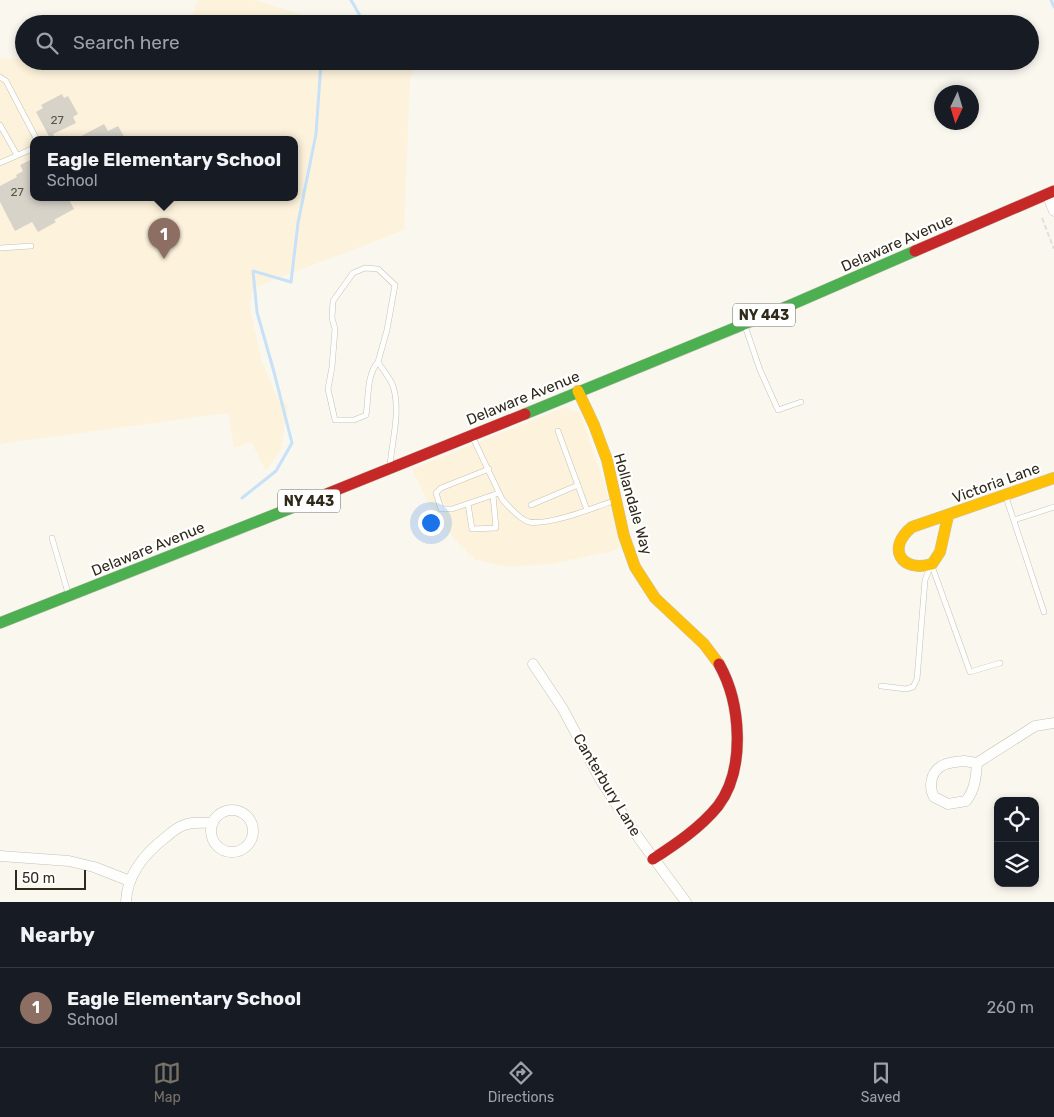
<!DOCTYPE html>
<style>
:root{--surface:#171b24;--page:#20242c;--text:#f1f3f6;--muted:#9ea1a6;--line:#363941;--accent:#777266}
body{margin:0;font-family:Rubik,sans-serif;background:var(--page);color:var(--text)}
.controls{position:absolute;right:15px;bottom:15px;display:grid;overflow:hidden;border-radius:10px;box-shadow:0 2px 8px #0003}
.controls button{width:45px;height:45px;display:grid;place-items:center;padding:0;border:0;border-bottom:1px solid var(--line);background:var(--surface);color:var(--text);font:25px sans-serif}
.compass{position:absolute;left:934px;top:85px;width:45px;height:45px;border-radius:50%;background:var(--surface);box-shadow:0 2px 8px #0003;rotate:184deg}
.scale{position:absolute;left:15px;bottom:12px;width:71px;box-sizing:border-box;padding-left:5px;border:2px solid #302a1c;border-top:0;font-size:14px;line-height:18px;white-space:nowrap;color:#302a1c;-webkit-text-stroke:4px #fff;paint-order:stroke}
.you{position:absolute;left:430px;top:522px;width:18px;height:18px;margin:-12px;border:4px solid #fff;border-radius:50%;background:#1a73e8;box-shadow:0 0 0 8px #1a73e833}
.badge{display:grid;place-items:center;width:32px;height:32px;border-radius:50%;background:var(--accent);color:#fff;font-size:16px;font-weight:700}
.pin{position:absolute;translate:-50% -41px;filter:drop-shadow(0 1px 2px #0008)}
.pin::after{content:'';position:absolute;top:26px;width:18px;height:15px;background:inherit;clip-path:polygon(0 0,100% 0,50% 100%)}
.popup{position:absolute;left:30px;top:136px;width:268px;height:65px;box-sizing:border-box;display:grid;place-content:center;border-radius:10px;background:var(--surface);filter:drop-shadow(0 1px 4px #0005);font-size:16px;white-space:nowrap;color:var(--muted)}
.popup b{font-size:19px;color:var(--text)}
.popup::after{content:'';position:absolute;left:50%;top:100%;margin-left:-10px;border:10px solid transparent;border-top-color:var(--surface)}
.list{margin:0;padding:0;list-style:none}
h2{display:flex;justify-content:space-between;align-items:center;height:65px;margin:0;padding:0 20px;font-size:21px}
h2 small{font-size:16px;font-weight:400;color:var(--muted)}
.list li{display:grid;grid-template-columns:32px 1fr auto;gap:15px;align-items:center;box-sizing:border-box;height:80px;padding:0 20px;border-top:1px solid var(--line)}
.list b{display:block;font-size:19px;white-space:nowrap}
.list p{margin:0;font-size:16px;white-space:nowrap;color:var(--muted)}
.list em{font-size:16px;font-style:normal;color:var(--muted)}
.icon{flex:none;width:28px;height:28px;fill:none;stroke:currentColor;stroke-width:2;stroke-linecap:round;stroke-linejoin:round}
.map{position:relative;flex:none;width:1054px;height:902px;overflow:hidden}
.search{position:absolute;background:var(--surface);box-shadow:0 2px 8px #0003;left:15px;right:15px;top:15px;height:55px;display:flex;align-items:center;gap:12px;box-sizing:border-box;padding:0 18px;border-radius:28px;color:var(--muted);font-size:19px}
.sheet{height:145px;background:var(--surface)}
nav{display:flex;justify-content:space-around;align-items:center;box-sizing:border-box;height:70px;border-top:1px solid var(--line);background:var(--surface);font-size:14px;color:var(--muted)}
nav a{display:grid;justify-items:center;gap:2px}
nav .on{color:var(--accent)}
.map>svg:first-child{display:block}
.built{fill:#fdf3dc;fill-rule:evenodd}
.lines{fill:none;stroke-linecap:round;stroke-linejoin:round}
.stream{stroke:#c6e1f8;stroke-width:3}
.building{fill:#d8d3c9}
.lane-casing{stroke:#c5c1b7;stroke-width:6}
.street-casing{stroke:#c5c1b7;stroke-width:11}
.fast-casing{stroke:#c5c1b7;stroke-width:12}
.slow-casing{stroke:#c5c1b7;stroke-width:12}
.jam-casing{stroke:#c5c1b7;stroke-width:12}
.path{stroke:#e0dfdd;stroke-width:2;stroke-dasharray:5 2.5;stroke-linecap:butt}
.lane{stroke:#fefefd;stroke-width:5}
.street{stroke:#fefefd;stroke-width:10}
.fast{stroke:#4caf50;stroke-width:11}
.slow{stroke:#ffc107;stroke-width:11}
.jam{stroke:#c62828;stroke-width:11}
.labels{text-anchor:middle;dominant-baseline:central;stroke-width:4.5;stroke-linejoin:round;paint-order:stroke}
.number-label{font-size:12px;fill:#5a5447}
.shield{fill:#fff;stroke:#6e6a60;stroke-width:1}
.shield-label{font-size:14px;font-weight:bold;fill:#302a1c}
.street-label{font-size:15px;fill:#302a1c;stroke:#fff}
</style>
<div class="map">
<svg width="1054" height="902" viewBox="0 0 1054 902">
<rect width="100%" height="100%" fill="#faf7ef"/>
<!-- built -->
<g class="built">
<polygon points="198,0 254,0 333,24 189,24"/>
<path d="M0,58L24,59V61H93L174,64L176,61H416L410,81L404,230L253,288L250,307L262,362L277,396L288,405L281,449L266,471L251,442L234,448L228,413L0,444ZM34,140H294V198H34Z"/>
<polygon points="565,407 580,413 606,489 620,548 609,552 552,564 509,567 475,560 456,541 430,506 412,469"/>
</g>
<g class="lines">
<!-- stream -->
<g class="stream">
<polyline points="351,0 363,21 360,24"/>
<polyline points="1051,0 1054,7"/>
<polyline points="242,498 276,471 292,443 274,372 257,312 253,271 291,282 298,223 316,134 321,63 322,61"/>
</g>
</g>
<!-- building -->
<g class="building">
<polygon points="62,94 64,98 68,96 78,114 73,117 76,123 53,134 57,140 51,140 36,112 43,108 41,105"/>
<polygon points="104,124 108,131 118,126 126,140 74,140"/>
<polygon points="34,158 34,198 68,198 74,209 54,220 56,222 38,232 32,222 15,231 0,202 0,186 17,177 16,175 23,171 20,165"/>
</g>
<g class="lines">
<defs>
<g id="lane">
<polyline points="0,77 6,81 37,140"/>
<polyline points="0,125 17,155"/>
<polyline points="0,163 34,148"/>
<polyline points="0,248 31,246"/>
<polyline points="745,326 760,370 778,410 801,402"/>
<path d="M378,362C366,376 369,398 366,415L354,420H335L328,389L332,367L335,329L332,318L333,301L353,273L365,268L378,269L395,285L387,330L378,362C383,370 390,378 393,386C401,411 392,440 390,466"/>
<polyline points="558,431 587,510"/>
<path d="M473,438L502,499C508,506 521,520 529,522C549,526 596,507 616,500"/>
<polyline points="489,469 441,488 436,493 441,509 452,509 499,493"/>
<polyline points="1006,497 1044,612"/>
<polyline points="468,504 472,529 496,528 493,495"/>
<polyline points="531,505 578,485"/>
<polyline points="1014,520 1054,507"/>
<polyline points="52,538 68,593"/>
<polyline points="932,566 970,672 1000,663"/>
<polyline points="881,686 906,689 913,687 917,679 925,580 930,567"/>
</g>
<g id="street">
<polyline points="1047,194 1054,211"/>
<polyline points="533,664 563,709 600,779 635,833 686,902"/>
<path d="M964,761L977,763C976,777 975,790 966,801L948,804L934,797C929,788 930,774 940,767C946,762 957,762 964,761Z"/>
<polyline points="977,763 1035,726 1054,723"/>
<circle cx="232" cy="831" r="21"/>
<polyline points="0,856 69,861 94,867 130,881"/>
<path d="M126,902C127,874 145,853 166,837C171,833 176,828 182,826C191,821 203,823 213,823"/>
</g>
<g id="fast">
<polyline points="525,414 793,304 915,251"/>
<polyline points="0,623 309,501"/>
</g>
<g id="slow">
<polyline points="578,391 594,425 607,460 624,536 635,567 655,598 704,644 719,664"/>
<path d="M948,516L940,552L932,564C901,573 886,548 912,527L1054,478"/>
</g>
<g id="jam">
<polyline points="915,251 1054,191"/>
<polyline points="309,501 525,414"/>
<path d="M653,859C676,844 700,828 718,806C746,769 741,703 719,664"/>
</g>
</defs>
<!-- lane casing -->
<use href="#lane" class="lane-casing"/>
<!-- street casing -->
<use href="#street" class="street-casing"/>
<!-- fast casing -->
<use href="#fast" class="fast-casing"/>
<!-- slow casing -->
<use href="#slow" class="slow-casing"/>
<!-- jam casing -->
<use href="#jam" class="jam-casing"/>
<!-- path -->
<polyline class="path" points="1042,218 1054,249"/>
<!-- lane -->
<use href="#lane" class="lane"/>
<!-- street -->
<use href="#street" class="street"/>
<!-- fast -->
<use href="#fast" class="fast"/>
<!-- slow -->
<use href="#slow" class="slow"/>
<!-- jam -->
<use href="#jam" class="jam"/>
</g>
<g class="labels">
<!-- number labels -->
<g class="number-label">
<text x="57" y="120">27</text>
<text x="17" y="192">27</text>
</g>
<!-- shield labels -->
<g class="shield">
<rect x="733" y="303.5" width="62" height="23" rx="4"/>
<rect x="278" y="489.5" width="62" height="23" rx="4"/>
</g>
<g class="shield-label">
<text x="764" y="315">NY 443</text>
<text x="309" y="501">NY 443</text>
</g>
<!-- street labels -->
<g class="street-label">
<text transform="translate(897 243) rotate(-24)">Delaware Avenue</text>
<text transform="translate(523 398) rotate(-22)">Delaware Avenue</text>
<text transform="translate(996 483) rotate(-20)">Victoria Lane</text>
<text transform="translate(633 504) rotate(74)">Hollandale Way</text>
<text transform="translate(148 549) rotate(-22)">Delaware Avenue</text>
<text transform="translate(607 785) rotate(59)">Canterbury Lane</text>
</g>
</g>
</svg>
<div class="controls">
<button><svg class="icon" aria-label="locate" viewBox="0 0 24 24"><circle cx="12" cy="12" r="6"/><path d="M12 2v4M12 18v4M2 12h4M18 12h4"/></svg></button>
<button><svg class="icon" aria-label="layers" viewBox="0 0 24 24"><path d="M12 4l9 5-9 5-9-5zM3 14l9 5 9-5"/></svg></button>
</div>
<svg class="compass" viewBox="-18 -18 36 36"><path d="M0-13l5 13h-10z" fill="#e53935"/><path d="M0 13l5-13h-10z" fill="#9ea1a6"/></svg>
<div class="scale">50 m</div>
<div class="you"></div>
<div class="pin badge" style="left:164px;top:259px;background:#8d6e63">1</div>
<div class="popup"><b>Eagle Elementary School</b>School</div>
<div class="search"><svg class="icon" aria-label="search" viewBox="0 0 24 24"><circle cx="10" cy="10" r="6"/><path d="M15 15l6 6"/></svg>Search here</div>
</div>
<section class="sheet">
<h2>Nearby<small></small></h2>
<ul class="list">
<li><span class="badge" style="background:#8d6e63">1</span><div><b>Eagle Elementary School</b><p>School</p></div><em>260 m</em></li>
</ul>
</section>
<nav>
<a class="on"><svg class="icon" aria-label="map" viewBox="0 0 24 24"><path d="M3 6l6-2 6 2 6-2v14l-6 2-6-2-6 2zM9 4v14M15 6v14"/></svg>Map</a>
<a><svg class="icon" aria-label="directions" viewBox="0 0 24 24"><path d="M12 3l9 9-9 9-9-9zM9 14v-3h6M13 9l2 2-2 2"/></svg>Directions</a>
<a><svg class="icon" aria-label="saved" viewBox="0 0 24 24"><path d="M7 4h10v16l-5-4-5 4z"/></svg>Saved</a>
</nav>
